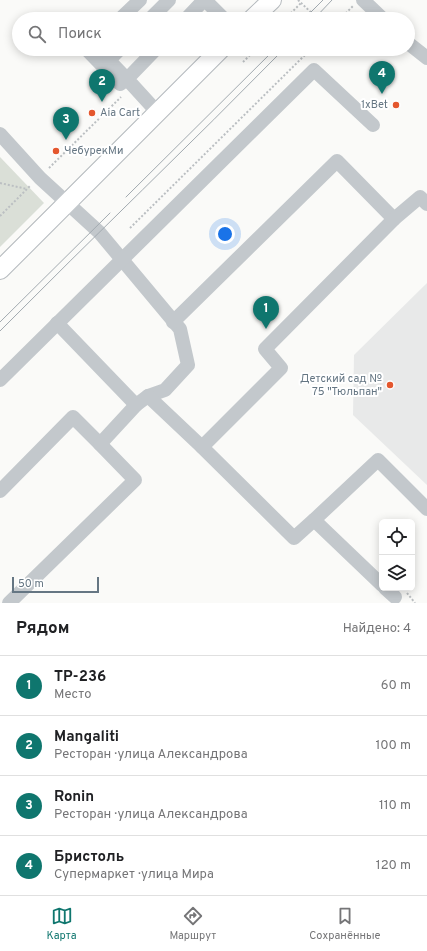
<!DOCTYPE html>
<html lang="ru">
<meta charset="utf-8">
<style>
:root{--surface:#fff;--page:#f2f2f2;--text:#202124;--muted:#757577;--line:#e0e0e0;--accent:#0f766e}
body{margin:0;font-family:Overpass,sans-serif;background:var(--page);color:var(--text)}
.controls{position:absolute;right:12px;bottom:12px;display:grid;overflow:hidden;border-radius:6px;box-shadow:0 2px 10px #0003}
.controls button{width:36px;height:36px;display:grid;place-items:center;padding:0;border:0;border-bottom:1px solid var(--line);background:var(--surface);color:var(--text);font:20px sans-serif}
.scale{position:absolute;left:12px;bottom:10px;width:87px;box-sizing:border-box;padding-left:4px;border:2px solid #657683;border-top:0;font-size:11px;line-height:14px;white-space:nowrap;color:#657683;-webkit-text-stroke:3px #fff;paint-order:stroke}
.you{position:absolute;left:225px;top:234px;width:14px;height:14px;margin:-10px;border:3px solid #fff;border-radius:50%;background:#1a73e8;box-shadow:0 0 0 6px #1a73e833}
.badge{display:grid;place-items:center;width:26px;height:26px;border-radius:50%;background:var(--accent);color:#fff;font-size:13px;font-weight:700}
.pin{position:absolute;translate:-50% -33px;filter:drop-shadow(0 1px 2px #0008)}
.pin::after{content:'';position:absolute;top:21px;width:14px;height:12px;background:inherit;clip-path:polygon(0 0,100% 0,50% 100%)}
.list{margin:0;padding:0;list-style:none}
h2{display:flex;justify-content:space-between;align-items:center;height:52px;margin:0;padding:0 16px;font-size:17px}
h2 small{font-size:13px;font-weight:400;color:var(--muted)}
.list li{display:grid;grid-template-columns:26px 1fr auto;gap:12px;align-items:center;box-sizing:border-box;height:60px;padding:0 16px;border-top:1px solid var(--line)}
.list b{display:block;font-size:15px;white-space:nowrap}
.list p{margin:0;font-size:13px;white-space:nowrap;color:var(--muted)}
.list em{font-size:13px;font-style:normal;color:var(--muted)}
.icon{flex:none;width:22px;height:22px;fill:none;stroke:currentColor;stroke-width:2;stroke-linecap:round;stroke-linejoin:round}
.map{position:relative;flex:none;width:427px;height:603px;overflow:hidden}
.search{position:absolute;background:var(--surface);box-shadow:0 2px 10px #0003;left:12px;right:12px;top:12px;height:44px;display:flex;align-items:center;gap:10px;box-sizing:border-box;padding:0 14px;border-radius:22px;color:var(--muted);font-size:15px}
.sheet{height:292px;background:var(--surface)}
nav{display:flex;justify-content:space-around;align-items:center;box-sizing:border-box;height:56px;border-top:1px solid var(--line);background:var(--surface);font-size:11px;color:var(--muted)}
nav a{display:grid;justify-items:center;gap:2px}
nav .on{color:var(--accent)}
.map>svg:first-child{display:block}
.built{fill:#e8e9e9}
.green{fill:#dadfd7}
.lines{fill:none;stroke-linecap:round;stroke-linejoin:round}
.major-casing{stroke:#b5babe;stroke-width:20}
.path{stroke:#bbbfc2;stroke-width:2;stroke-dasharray:2 2;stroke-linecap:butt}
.minor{stroke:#c3c8cc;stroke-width:14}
.major{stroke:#fff;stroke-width:18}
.tram{stroke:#a2aab0;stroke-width:1}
.poi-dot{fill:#e4572e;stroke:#fff;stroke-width:1.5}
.labels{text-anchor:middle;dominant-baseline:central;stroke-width:4;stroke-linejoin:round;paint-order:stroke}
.poi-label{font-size:11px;fill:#657683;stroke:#fff;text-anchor:end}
</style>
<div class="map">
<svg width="427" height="603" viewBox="0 0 427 603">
<rect width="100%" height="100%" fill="#fafaf8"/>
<!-- built -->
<polygon class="built" points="427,283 427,485 353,415 354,355"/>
<!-- green -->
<polygon class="green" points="0,157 44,203 0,247"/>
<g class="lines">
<defs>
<g id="major">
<polyline points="252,19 272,0"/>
<polyline points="0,270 221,49"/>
</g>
</defs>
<!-- major casing -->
<use href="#major" class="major-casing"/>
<!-- path -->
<g class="path">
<polyline points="298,0 318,19"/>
<polyline points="285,19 301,3"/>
<polyline points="340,19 353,6"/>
<polyline points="350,49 355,53"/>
<polyline points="243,62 256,49"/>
<polyline points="49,168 121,97"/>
<polyline points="0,183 27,189"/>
<polyline points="0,216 31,185"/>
<polyline points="130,228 311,49"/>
<polyline points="407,593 415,603"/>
</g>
<!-- minor -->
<g class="minor">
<polyline points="205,0 224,19"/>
<polyline points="363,0 383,19"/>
<polyline points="120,19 140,0"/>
<polyline points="150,19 169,0"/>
<polyline points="186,19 204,0"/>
<polyline points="408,43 427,58"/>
<polyline points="156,49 127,79 158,113"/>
<polyline points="88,51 120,84 127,79 98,49"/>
<polyline points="109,60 120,49"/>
<polyline points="0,134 40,178 99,232 180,329 188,365 165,390 148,396 136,405 57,323"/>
<polyline points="173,322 337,161 394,219"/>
<polyline points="0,380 314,70 373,125"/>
<polyline points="148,396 202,447"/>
<polyline points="0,491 73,417 100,444 136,405"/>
<polyline points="314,520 378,460 427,509"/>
<polyline points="382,585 314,520 294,538 202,447 281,368 265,349 394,219 420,197 427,204"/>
<polyline points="385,588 395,597"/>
<polyline points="9,603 135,480 100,444"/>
</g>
<!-- major -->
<use href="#major" class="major"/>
<!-- tram -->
<g class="tram">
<polyline points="304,19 323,0"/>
<polyline points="314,19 332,0"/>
<polyline points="126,197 275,49"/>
<polyline points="0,322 110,213"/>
<path d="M0,331C94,236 191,144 284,49"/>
</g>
</g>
<!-- markers -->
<g class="poi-dot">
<circle cx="396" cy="105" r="4"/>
<circle cx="92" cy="113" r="4"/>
<circle cx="56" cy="151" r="4"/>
<circle cx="390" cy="385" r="4"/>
</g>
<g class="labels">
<!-- poi labels -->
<g class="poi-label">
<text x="388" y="105">1xBet</text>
<text x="100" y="113" text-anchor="start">Aia Cart</text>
<text x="64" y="151" text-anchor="start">ЧебурекМи</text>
<text x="382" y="379">Детский сад №<tspan x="382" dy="13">75 "Тюльпан"</tspan></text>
</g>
</g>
</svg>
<div class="controls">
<button><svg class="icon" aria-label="locate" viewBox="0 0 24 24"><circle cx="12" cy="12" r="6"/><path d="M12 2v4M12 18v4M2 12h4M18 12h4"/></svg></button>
<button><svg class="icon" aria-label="layers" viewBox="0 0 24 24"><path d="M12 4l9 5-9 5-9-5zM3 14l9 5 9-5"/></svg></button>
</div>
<div class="scale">50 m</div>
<div class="you"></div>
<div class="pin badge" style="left:266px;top:329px">1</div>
<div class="pin badge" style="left:102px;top:102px">2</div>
<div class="pin badge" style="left:66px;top:140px">3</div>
<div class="pin badge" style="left:382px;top:94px">4</div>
<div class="search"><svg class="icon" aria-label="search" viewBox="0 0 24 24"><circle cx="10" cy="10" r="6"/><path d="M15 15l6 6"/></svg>Поиск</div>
</div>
<section class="sheet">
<h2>Рядом<small>Найдено: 4</small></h2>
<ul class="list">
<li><span class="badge">1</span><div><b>ТР-236</b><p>Место</p></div><em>60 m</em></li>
<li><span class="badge">2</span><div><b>Mangaliti</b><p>Ресторан · улица Александрова</p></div><em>100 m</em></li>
<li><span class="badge">3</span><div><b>Ronin</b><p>Ресторан · улица Александрова</p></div><em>110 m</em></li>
<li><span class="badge">4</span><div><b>Бристоль</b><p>Супермаркет · улица Мира</p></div><em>120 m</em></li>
</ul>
</section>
<nav>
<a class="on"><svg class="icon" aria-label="map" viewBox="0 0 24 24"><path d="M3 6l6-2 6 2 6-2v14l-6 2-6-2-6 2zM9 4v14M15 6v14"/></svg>Карта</a>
<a><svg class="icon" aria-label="directions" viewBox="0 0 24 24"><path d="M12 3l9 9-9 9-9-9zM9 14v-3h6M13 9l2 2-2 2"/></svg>Маршрут</a>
<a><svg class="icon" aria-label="saved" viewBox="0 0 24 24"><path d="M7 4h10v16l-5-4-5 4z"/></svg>Сохранённые</a>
</nav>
